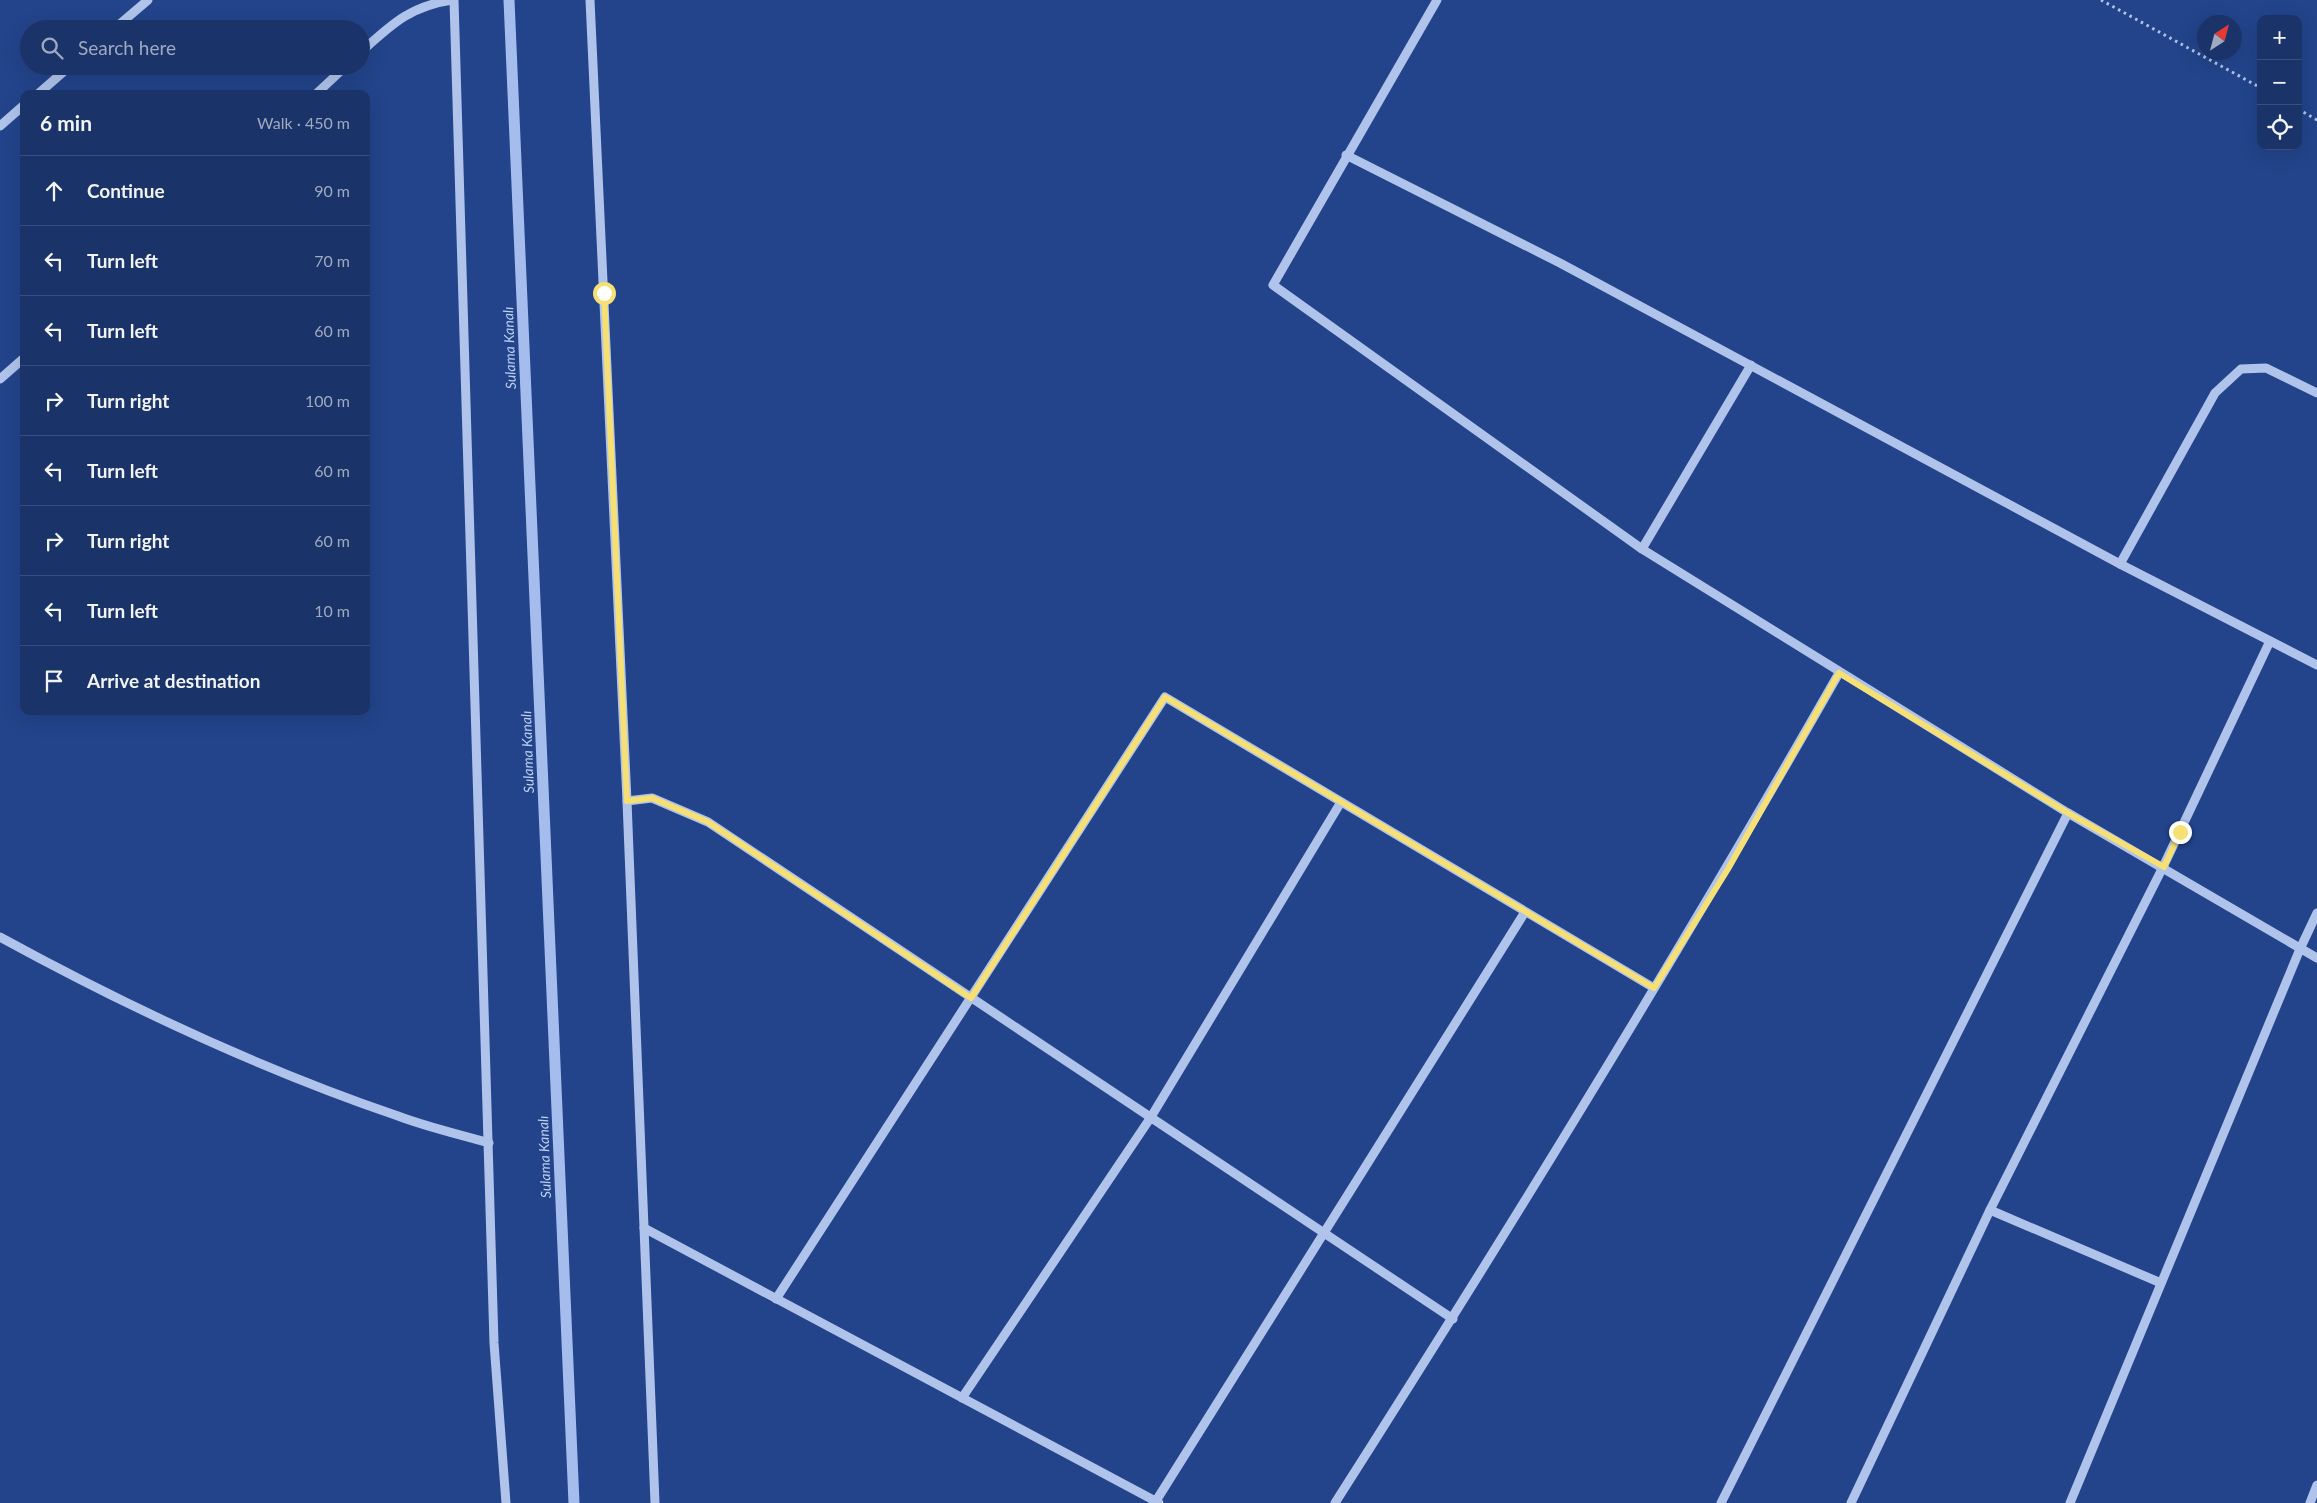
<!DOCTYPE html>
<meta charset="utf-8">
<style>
:root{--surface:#1a3368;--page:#233b6e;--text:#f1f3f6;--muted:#9faac0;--line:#384e7c}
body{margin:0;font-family:Lato,sans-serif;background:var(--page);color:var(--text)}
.controls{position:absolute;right:15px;top:15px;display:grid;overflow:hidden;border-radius:10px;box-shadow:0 5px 20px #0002}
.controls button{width:45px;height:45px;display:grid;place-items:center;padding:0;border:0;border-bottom:1px solid var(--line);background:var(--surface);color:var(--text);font:25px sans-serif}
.compass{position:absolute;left:2197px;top:15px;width:45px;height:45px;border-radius:50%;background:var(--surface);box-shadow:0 5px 20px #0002;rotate:36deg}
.stop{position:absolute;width:15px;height:15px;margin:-11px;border:4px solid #f6df73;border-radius:50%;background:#fff}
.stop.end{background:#f6df73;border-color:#fff;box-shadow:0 1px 5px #0008}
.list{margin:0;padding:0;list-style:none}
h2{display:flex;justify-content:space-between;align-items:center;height:65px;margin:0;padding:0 20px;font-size:21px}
h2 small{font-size:16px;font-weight:400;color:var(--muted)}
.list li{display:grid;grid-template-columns:32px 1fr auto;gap:15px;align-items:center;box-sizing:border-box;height:70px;padding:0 20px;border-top:1px solid var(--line)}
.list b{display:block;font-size:19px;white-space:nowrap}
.list em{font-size:16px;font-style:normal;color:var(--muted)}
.icon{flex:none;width:28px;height:28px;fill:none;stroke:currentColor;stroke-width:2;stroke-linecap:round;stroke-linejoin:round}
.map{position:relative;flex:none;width:2317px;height:1503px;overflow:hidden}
.search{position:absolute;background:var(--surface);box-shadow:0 5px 20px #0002;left:20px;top:20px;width:350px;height:55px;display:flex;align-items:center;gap:12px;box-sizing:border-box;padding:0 18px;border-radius:28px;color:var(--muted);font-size:19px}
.panel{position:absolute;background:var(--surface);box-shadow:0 5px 20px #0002;left:20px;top:90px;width:350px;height:625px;border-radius:10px}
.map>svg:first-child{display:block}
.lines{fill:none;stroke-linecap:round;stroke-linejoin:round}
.stream{stroke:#a5bdec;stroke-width:11}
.path{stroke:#b0c4eb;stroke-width:3;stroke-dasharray:2.5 4;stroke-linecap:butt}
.minor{stroke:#b0c4eb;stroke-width:9}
.route{stroke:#f6df73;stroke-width:6}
.labels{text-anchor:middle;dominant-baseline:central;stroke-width:4;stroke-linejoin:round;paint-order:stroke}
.water-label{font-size:14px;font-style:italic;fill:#bccff2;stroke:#23448b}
</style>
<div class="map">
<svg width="2317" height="1503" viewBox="0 0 2317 1503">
<rect width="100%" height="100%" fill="#23448b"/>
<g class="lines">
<!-- stream -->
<polyline class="stream" points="509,0 574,1503"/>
<!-- path -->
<g class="path">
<polyline points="2101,0 2261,88"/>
<polyline points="2298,109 2317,120"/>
</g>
<!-- minor -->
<g class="minor">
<polyline points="454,0 494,1343 506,1503"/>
<polyline points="590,0 627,801 655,1503"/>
<polyline points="1437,0 1273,285 1642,549 2068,813 2317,958"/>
<polyline points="114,29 148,0"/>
<path d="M361,52C391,25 410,6 452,0"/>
<polyline points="38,94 70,66"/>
<polyline points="316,94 346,66"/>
<polyline points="0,126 24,105"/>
<polyline points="1346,155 1560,263 2120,564 2317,665"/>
<polyline points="0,379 24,358"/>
<polyline points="1642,549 1751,365"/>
<polyline points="2120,564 2215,393 2241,369 2266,368 2317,393"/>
<polyline points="627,801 652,798 708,822 1453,1319"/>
<path d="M0,937C128,1007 260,1069 398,1116C427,1127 458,1134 489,1143"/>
<polyline points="1990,1210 2161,1283"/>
<polyline points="644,1228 1159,1503"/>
<polyline points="776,1299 1165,697 1654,988"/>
<polyline points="962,1398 1151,1117 1341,802"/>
<polyline points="1156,1501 1525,912"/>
<path d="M1335,1503C1509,1230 1679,954 1839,673"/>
<polyline points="1721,1503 2068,813"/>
<polyline points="1851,1503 1990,1210 2163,867 2270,641"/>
<polyline points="2070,1503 2300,949 2317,913"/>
<polyline points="2310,1503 2317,1485"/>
</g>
</g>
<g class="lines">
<!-- route -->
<polyline class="route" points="604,293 627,801 652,798 708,822 971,998 1165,697 1654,988 1728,869 1839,673 2068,813 2164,867 2180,832"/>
</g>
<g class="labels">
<!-- water labels -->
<g class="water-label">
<text transform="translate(509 348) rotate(-92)">Sulama Kanalı</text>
<text transform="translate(527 752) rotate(-92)">Sulama Kanalı</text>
<text transform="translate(544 1157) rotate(-92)">Sulama Kanalı</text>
</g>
</g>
</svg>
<div class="controls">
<button>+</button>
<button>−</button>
<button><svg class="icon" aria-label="locate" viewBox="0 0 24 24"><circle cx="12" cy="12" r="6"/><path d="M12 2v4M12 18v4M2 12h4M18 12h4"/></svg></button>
</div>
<svg class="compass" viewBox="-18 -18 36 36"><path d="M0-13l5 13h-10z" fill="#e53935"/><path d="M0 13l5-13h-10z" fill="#9faac0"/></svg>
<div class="stop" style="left:604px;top:293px"></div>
<div class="stop end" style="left:2180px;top:832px"></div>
<div class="search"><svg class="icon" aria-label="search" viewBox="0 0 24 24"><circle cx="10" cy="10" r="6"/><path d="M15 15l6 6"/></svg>Search here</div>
<section class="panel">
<h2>6 min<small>Walk · 450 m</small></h2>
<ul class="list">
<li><svg class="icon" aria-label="ahead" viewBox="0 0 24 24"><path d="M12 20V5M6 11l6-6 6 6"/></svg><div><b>Continue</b></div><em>90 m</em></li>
<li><svg class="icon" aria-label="left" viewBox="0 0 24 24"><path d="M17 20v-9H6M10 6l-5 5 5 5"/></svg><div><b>Turn left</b></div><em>70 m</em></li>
<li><svg class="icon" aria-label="left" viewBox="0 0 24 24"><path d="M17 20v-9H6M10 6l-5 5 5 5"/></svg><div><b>Turn left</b></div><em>60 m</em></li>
<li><svg class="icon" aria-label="right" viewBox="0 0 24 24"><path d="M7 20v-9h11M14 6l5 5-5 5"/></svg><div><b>Turn right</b></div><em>100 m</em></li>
<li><svg class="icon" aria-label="left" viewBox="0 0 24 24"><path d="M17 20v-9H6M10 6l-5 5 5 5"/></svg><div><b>Turn left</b></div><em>60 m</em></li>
<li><svg class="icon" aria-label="right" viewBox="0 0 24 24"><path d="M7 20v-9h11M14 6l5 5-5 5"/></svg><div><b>Turn right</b></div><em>60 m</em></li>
<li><svg class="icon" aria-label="left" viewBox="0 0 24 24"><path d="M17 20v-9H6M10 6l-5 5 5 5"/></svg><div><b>Turn left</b></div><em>10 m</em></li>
<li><svg class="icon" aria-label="arrive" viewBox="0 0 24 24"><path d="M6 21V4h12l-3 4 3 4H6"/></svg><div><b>Arrive at destination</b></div></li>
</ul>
</section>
</div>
